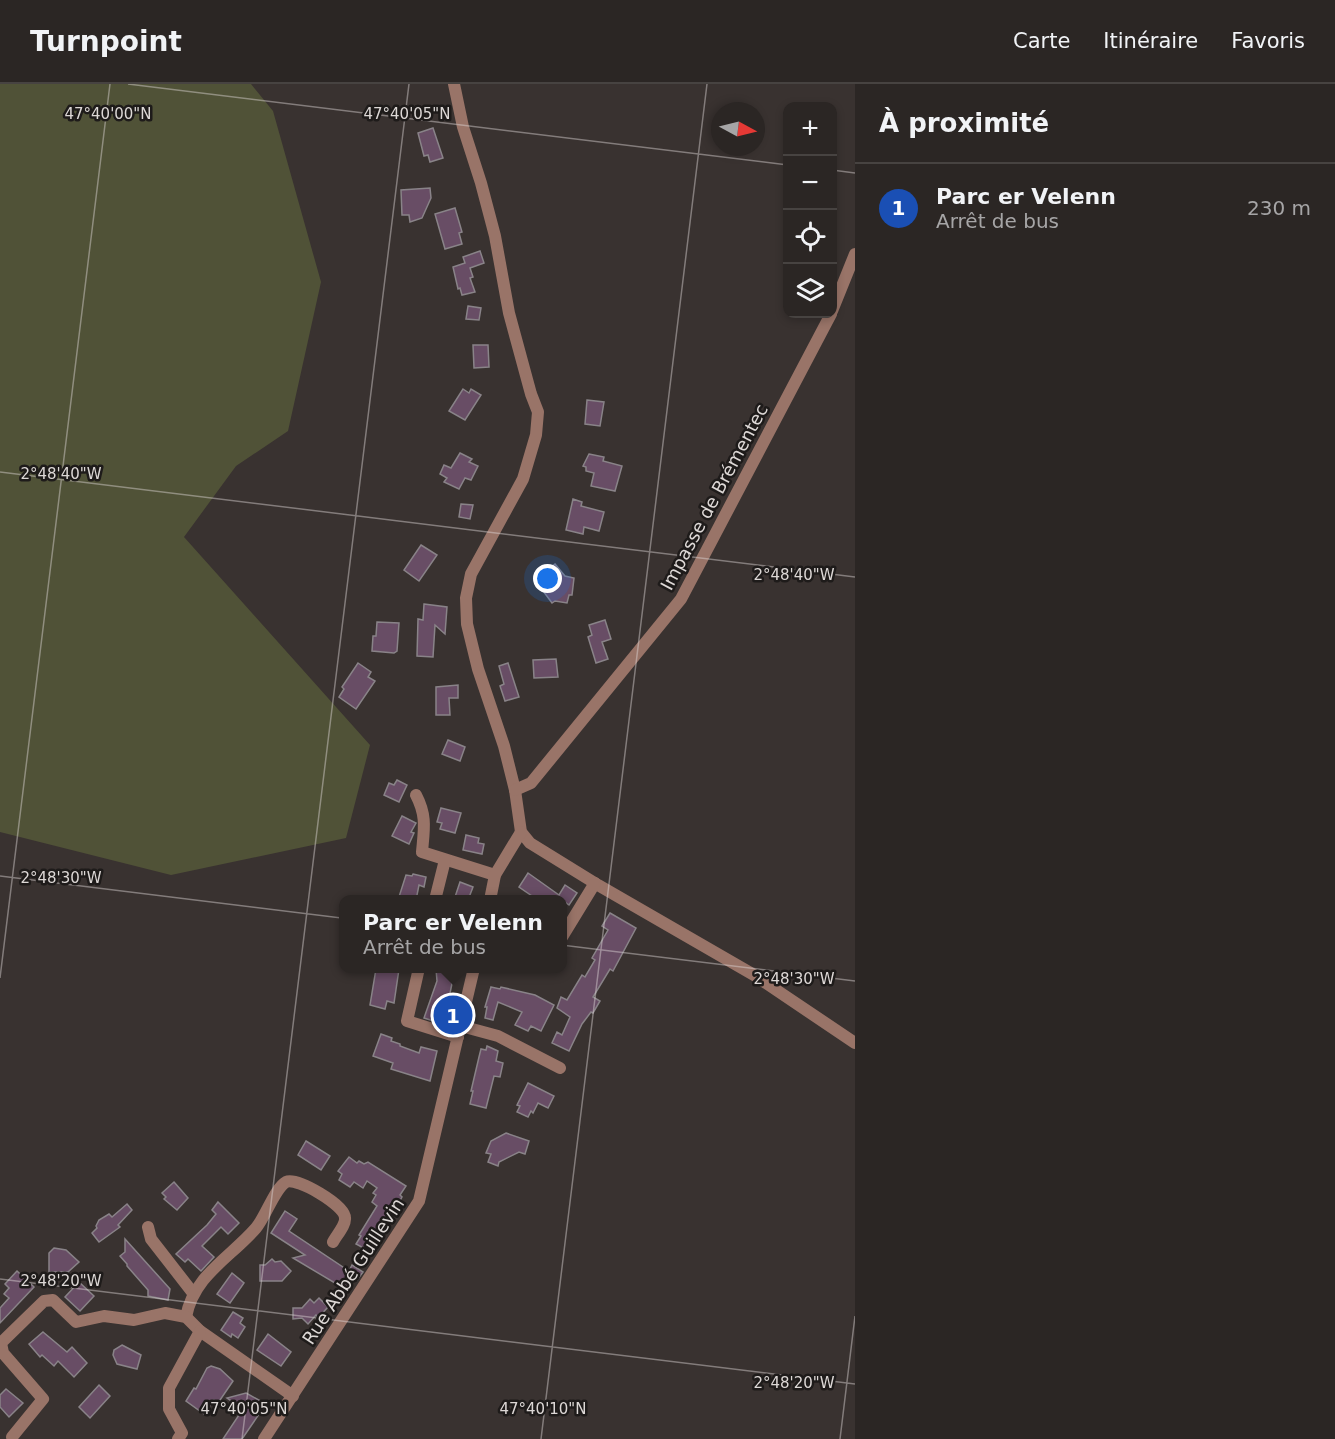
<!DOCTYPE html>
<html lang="fr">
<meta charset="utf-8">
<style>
:root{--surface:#2b2624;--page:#373231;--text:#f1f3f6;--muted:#a6a5a6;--line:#474341;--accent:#e8ab37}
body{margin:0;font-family:"DejaVu Sans",sans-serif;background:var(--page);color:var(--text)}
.controls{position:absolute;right:18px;top:18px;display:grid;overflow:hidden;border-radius:12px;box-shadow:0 3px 9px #0003}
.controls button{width:54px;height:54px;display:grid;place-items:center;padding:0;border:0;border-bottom:2px solid var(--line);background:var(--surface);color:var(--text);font:30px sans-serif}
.compass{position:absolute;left:711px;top:18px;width:54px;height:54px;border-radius:50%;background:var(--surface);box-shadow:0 3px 9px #0003;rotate:97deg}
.you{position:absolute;left:548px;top:495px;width:21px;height:21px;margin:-15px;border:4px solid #fff;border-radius:50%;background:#1a73e8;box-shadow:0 0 0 9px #1a73e833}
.badge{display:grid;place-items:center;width:39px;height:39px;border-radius:50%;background:var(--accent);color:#fff;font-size:20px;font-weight:700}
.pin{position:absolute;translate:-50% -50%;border:3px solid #fff;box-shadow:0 2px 6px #0006}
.popup{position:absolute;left:339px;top:811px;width:228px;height:78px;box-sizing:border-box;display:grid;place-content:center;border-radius:12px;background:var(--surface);filter:drop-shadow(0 2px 4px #0005);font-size:20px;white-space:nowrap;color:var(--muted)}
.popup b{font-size:22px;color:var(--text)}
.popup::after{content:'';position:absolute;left:50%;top:100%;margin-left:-12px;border:12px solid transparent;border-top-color:var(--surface)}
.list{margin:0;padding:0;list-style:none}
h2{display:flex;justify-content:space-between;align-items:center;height:78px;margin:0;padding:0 24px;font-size:26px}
h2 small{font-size:20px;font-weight:400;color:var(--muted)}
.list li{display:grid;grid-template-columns:39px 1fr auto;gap:18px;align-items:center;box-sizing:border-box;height:90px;padding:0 24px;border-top:2px solid var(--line)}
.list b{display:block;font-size:22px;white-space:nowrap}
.list p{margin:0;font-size:20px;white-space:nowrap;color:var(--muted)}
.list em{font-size:20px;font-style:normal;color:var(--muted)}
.icon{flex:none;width:33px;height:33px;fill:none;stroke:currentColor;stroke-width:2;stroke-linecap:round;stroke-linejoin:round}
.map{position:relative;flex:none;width:855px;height:1355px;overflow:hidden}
header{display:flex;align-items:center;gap:36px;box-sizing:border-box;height:84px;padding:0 30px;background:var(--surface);border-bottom:2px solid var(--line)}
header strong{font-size:28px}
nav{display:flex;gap:33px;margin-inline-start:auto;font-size:21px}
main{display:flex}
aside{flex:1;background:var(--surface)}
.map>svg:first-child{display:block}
.green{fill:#505237}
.building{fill:#684d65;stroke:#898388;stroke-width:1.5}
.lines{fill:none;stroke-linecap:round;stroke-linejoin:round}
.street{stroke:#997468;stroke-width:12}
.ticks{fill:none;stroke:#ddd8d6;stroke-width:1.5;stroke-opacity:0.45}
.labels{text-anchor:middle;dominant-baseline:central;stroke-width:5;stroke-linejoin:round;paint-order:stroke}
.street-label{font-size:18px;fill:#ddd8d6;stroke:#1e1b1a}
.ticks-label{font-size:15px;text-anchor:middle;fill:#ddd8d6;stroke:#1e1b1a;stroke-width:5;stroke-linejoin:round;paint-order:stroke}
</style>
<header>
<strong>Turnpoint</strong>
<nav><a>Carte</a><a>Itinéraire</a><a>Favoris</a></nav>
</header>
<main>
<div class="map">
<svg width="855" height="1355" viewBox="0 0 855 1355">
<rect width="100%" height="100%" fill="#393230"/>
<!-- green -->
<polygon class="green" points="0,0 251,0 273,27 321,198 288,347 236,382 184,453 370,661 346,754 171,791 0,748"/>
<!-- building -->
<g class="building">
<polygon points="433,44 443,74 430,78 428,71 424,72 418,49"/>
<polygon points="430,104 431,114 422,134 410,138 409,131 402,131 401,106"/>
<polygon points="455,124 462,148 459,149 462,160 445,165 435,130"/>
<polygon points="480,167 484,179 470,184 473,193 470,194 475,208 462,211 460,204 458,205 453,183 465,179 463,173"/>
<polygon points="468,222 481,224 479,236 466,235"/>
<polygon points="473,261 488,261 489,283 474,284"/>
<polygon points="463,305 469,309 471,305 481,311 465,336 449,327"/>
<polygon points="587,316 604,318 600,342 585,340"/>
<polygon points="460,369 472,375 469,378 478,382 471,396 465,394 459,405 444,398 447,394 440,390 444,381 451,384"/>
<polygon points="589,370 604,373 603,377 622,382 615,407 591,402 594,389 586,387 586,383 583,382"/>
<polygon points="573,415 582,418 581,422 604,428 599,447 584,443 583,450 566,446"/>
<polygon points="461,420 473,421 470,435 459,433"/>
<polygon points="421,461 437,471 419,497 404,486"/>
<polygon points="555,480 565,492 574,494 572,511 569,511 567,519 555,517 552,519 543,507 547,498 544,489"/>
<polygon points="424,520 447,523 445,550 435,541 433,573 417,572 418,535 423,536"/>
<polygon points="605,536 611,555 602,558 608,575 596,579 588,553 592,551 589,541"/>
<polygon points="377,538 399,539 397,567 394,569 372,567 373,552 376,552"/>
<polygon points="556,575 558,593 534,594 533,576"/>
<polygon points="358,579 371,588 368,593 375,597 356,625 339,613 344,605 342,603"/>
<polygon points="508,579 519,613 505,617 500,602 504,600 499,582"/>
<polygon points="458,601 458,614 449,614 450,631 436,631 436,603"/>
<polygon points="448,656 465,663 460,677 442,670"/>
<polygon points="397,696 407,701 399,718 384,711 389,699 394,701"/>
<polygon points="441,724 461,729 455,749 440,745 442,739 437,738"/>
<polygon points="402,732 416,739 411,748 414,749 409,760 392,752"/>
<polygon points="466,751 479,754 478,759 484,760 482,770 463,766"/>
<polygon points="528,789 559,811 565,801 577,809 569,821 562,816 538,816 519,803"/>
<polygon points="413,790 426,793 424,803 419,801 416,816 398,816 406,791 412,792"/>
<polygon points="460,798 473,803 468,816 454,816"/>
<polygon points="610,829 636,844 613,887 610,885 593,913 600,917 593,929 591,928 582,940 569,967 552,959 557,948 562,951 570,933 557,924 561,913 567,916 582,891 585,893 595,876 592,874 608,846 602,842"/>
<polygon points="376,885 399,885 394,919 387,917 385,925 370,921"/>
<polygon points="436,885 455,885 449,914 440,939 424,934 437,897"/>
<polygon points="491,903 500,905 501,903 535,911 554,921 541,947 531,942 528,947 515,941 522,928 498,918 493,936 485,934 487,923 485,923"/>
<polygon points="381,950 392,954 391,957 400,960 400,962 419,969 421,963 437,967 430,997 391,985 393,979 373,972"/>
<polygon points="487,962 498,967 496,977 503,979 500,993 494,992 486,1024 470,1020 473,1007 471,1007 479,973 481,965 486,966"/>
<polygon points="528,999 554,1012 548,1024 538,1019 533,1029 531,1027 528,1033 517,1028 520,1022 517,1021"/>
<polygon points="506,1049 529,1057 525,1070 519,1068 499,1078 498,1082 488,1078 491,1070 486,1069 491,1057"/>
<polygon points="306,1057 330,1072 321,1086 298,1071"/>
<polygon points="349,1073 357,1079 359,1077 364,1080 368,1078 406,1102 400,1111 402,1113 397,1122 369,1167 356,1160 361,1152 359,1151 377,1122 372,1118 376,1111 373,1109 377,1104 367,1097 363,1104 354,1098 350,1103 339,1096 342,1090 338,1087"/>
<polygon points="174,1098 188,1114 177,1126 164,1115 166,1113 162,1109"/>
<polygon points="218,1118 239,1139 228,1150 221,1143 202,1162 214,1173 201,1187 188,1175 185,1178 176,1170 207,1141 216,1130 212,1126"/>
<polygon points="127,1120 132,1126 118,1141 120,1143 99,1158 92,1149 97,1144 96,1142 99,1136 109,1130 112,1133"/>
<polygon points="285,1127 297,1135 289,1147 349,1187 352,1181 363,1188 357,1196 353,1194 345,1205 293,1174 305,1171 271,1149"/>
<polygon points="125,1155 170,1205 168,1216 148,1212 148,1206 127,1182 127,1180 120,1172 125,1168"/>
<polygon points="54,1164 66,1166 79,1178 68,1188 49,1188 49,1169"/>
<polygon points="272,1175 275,1178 281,1177 291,1187 282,1197 260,1197 260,1181 265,1181"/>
<polygon points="17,1187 34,1203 0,1239 0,1224 9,1214 4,1210 9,1204 5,1200"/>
<polygon points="232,1189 244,1199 230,1219 217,1210"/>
<polygon points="79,1198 94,1212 80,1227 65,1213"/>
<polygon points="319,1214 328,1223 318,1234 316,1231 308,1240 302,1234 293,1235 293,1224 302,1224 310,1215 314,1219"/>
<polygon points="233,1228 243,1234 240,1239 245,1243 238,1254 232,1250 231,1253 221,1246"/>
<polygon points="43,1248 67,1268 72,1263 87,1279 74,1293 58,1277 54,1282 42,1271 40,1273 29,1260"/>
<polygon points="268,1250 291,1268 281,1282 257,1266"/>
<polygon points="122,1261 141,1271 137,1285 117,1280 113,1271 114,1266"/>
<polygon points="211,1282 220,1285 233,1297 218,1319 214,1316 204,1330 186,1317 194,1304 196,1305 207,1284"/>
<polygon points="99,1301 110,1312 90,1334 79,1323"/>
<polygon points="6,1305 23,1319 9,1333 0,1323 0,1311"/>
<polygon points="246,1309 266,1320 242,1355 223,1355 243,1325 227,1314"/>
</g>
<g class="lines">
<!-- street -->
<g class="street">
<polyline points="454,0 463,43 481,99 495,152 509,229 531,310 538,328 536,351 523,395 471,490 466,514 467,540 478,585 504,662 515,706 521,748 530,759 598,801 754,891 855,959"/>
<polyline points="832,227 855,170"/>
<polyline points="515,706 531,699 681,515 831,230"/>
<path d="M416,711C427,732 424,745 422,768L495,791"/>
<polyline points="435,816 445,776"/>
<polyline points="490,816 495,791 521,748"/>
<polyline points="562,853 595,799"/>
<polyline points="419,884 407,937 458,953"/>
<polyline points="461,942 498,952 560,984"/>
<polyline points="148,1143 151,1155 193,1209"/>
<path d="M186,1233C194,1191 230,1174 256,1144C265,1134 275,1104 286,1098C297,1093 345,1121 345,1134C346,1141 336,1152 333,1158"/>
<polyline points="12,1353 43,1315 3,1269 1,1259 44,1217 53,1216 76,1238 104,1232 134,1236 165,1229 186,1233 200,1247 293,1312"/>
<polyline points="178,1355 182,1349 169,1325 169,1304 200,1247"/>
<polyline points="264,1355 419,1117 474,884"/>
</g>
</g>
<!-- ticks -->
<path class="ticks" d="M128,0L788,81M832,86L855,89M0,388L855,493M0,792L855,897M0,894L110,0M0,1195L855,1300M242,1355L409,0M541,1355L707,0M840,1355L855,1232"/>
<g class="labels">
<!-- street labels -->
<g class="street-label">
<text transform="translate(714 413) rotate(-62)">Impasse de Brémentec</text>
<text transform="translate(353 1187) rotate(-57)">Rue Abbé Guillevin</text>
</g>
</g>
<g class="ticks-label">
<text x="108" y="35">47°40'00"N</text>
<text x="407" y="35">47°40'05"N</text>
<text x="61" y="395">2°48'40"W</text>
<text x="794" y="496">2°48'40"W</text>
<text x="61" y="799">2°48'30"W</text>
<text x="794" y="900">2°48'30"W</text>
<text x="61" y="1202">2°48'20"W</text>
<text x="794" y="1304">2°48'20"W</text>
<text x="244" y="1330">47°40'05"N</text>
<text x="543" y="1330">47°40'10"N</text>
</g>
</svg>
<div class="controls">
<button>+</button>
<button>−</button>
<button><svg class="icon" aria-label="locate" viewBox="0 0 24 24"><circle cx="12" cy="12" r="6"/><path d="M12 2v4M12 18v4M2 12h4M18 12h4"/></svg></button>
<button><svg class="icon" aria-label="layers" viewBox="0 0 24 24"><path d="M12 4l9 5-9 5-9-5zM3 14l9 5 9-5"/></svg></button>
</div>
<svg class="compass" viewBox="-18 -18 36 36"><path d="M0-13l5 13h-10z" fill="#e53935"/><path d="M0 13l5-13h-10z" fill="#a6a5a6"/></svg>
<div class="you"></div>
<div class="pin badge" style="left:453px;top:931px;background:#1a4fb4">1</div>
<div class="popup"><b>Parc er Velenn</b>Arrêt de bus</div>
</div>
<aside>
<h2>À proximité<small></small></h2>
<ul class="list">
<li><span class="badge" style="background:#1a4fb4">1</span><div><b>Parc er Velenn</b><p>Arrêt de bus</p></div><em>230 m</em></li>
</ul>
</aside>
</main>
